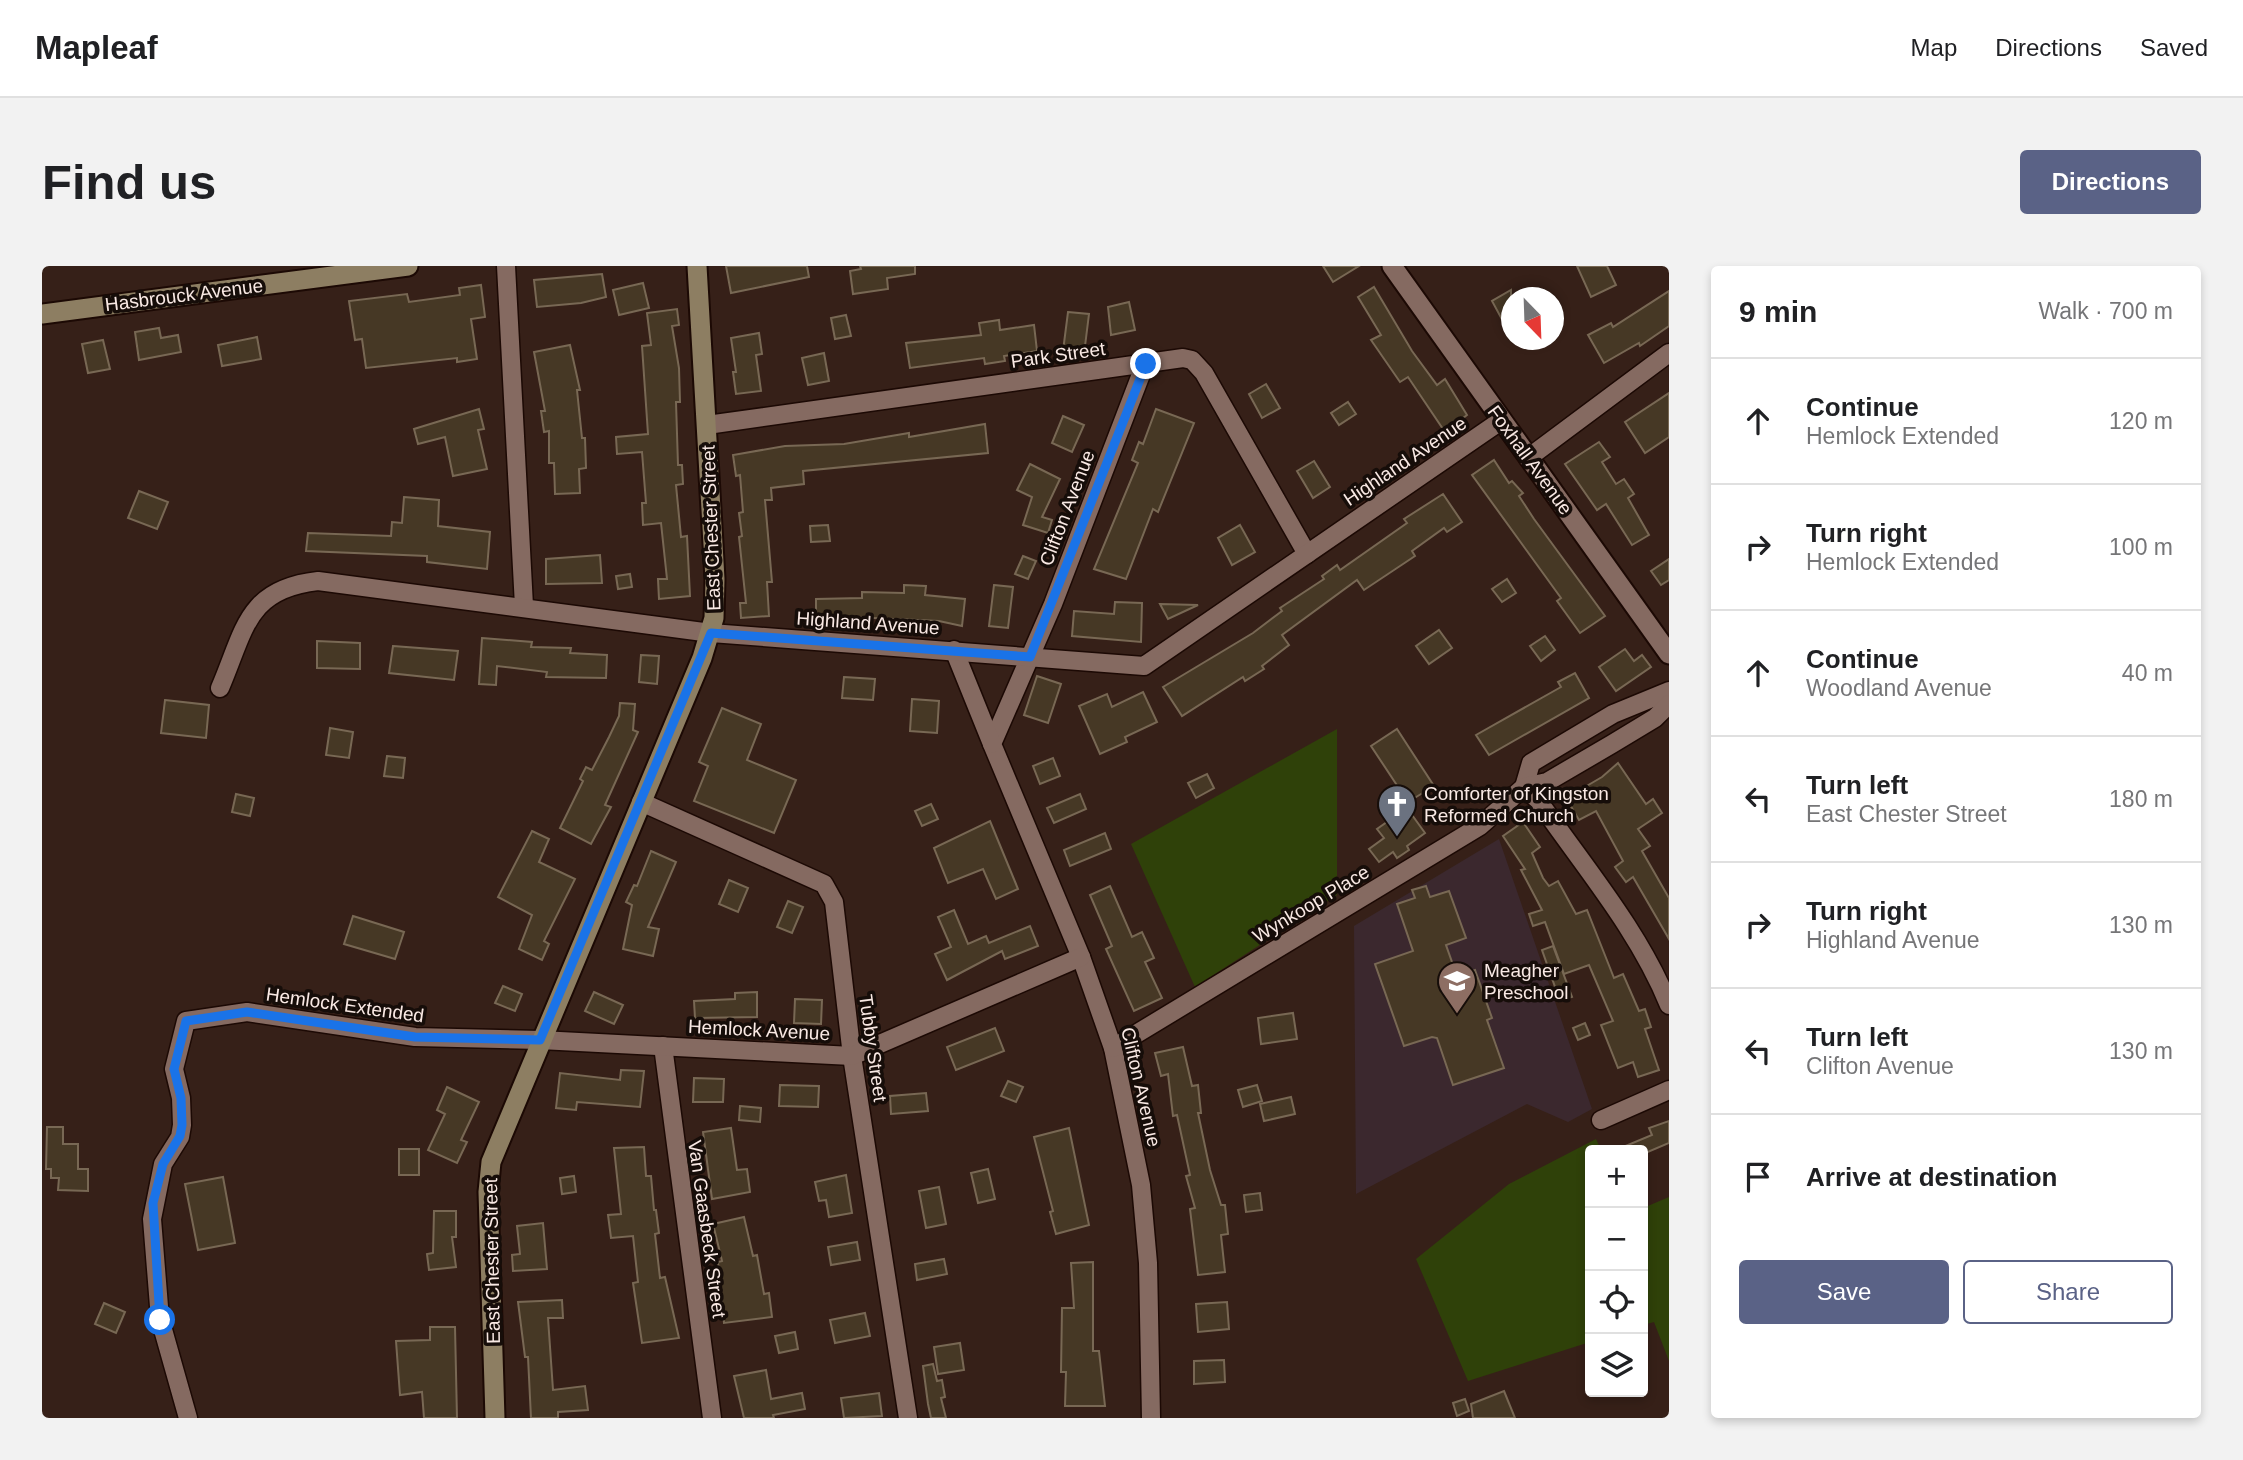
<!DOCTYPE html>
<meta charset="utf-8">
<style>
:root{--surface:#fff;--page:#f2f2f2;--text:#202124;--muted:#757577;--line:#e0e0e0;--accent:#5a6286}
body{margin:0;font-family:Arial,sans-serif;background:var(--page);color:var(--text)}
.controls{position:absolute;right:21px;bottom:21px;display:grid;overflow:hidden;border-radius:7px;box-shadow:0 4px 10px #0003}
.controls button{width:63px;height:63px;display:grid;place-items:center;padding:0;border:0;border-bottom:2px solid var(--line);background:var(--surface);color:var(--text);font:35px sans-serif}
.compass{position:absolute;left:1459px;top:21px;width:63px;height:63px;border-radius:50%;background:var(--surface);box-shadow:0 4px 10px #0003;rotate:157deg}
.stop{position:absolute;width:21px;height:21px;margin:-16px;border:5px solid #1a73e8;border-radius:50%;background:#fff}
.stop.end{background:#1a73e8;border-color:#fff;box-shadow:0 2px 7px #0008}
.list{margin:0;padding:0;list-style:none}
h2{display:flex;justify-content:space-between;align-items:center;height:91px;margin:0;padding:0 28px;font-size:30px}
h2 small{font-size:23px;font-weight:400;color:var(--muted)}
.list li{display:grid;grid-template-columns:46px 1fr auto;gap:21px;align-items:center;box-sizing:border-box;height:126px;padding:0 28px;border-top:2px solid var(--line)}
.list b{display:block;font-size:26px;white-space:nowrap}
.list p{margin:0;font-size:23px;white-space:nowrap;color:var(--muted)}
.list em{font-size:23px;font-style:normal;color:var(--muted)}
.actions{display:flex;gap:14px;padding:21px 28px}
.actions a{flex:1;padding:16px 0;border:2px solid var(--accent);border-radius:7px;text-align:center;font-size:24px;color:var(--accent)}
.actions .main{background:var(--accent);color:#fff}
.icon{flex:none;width:38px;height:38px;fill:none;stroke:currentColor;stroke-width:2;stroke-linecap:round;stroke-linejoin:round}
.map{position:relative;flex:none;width:1627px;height:1152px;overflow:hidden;border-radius:7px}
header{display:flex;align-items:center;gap:42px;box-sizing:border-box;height:98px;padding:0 35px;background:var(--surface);border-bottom:2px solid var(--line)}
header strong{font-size:33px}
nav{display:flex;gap:38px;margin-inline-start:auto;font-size:24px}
.intro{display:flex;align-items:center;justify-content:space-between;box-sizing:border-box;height:168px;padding:0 42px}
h1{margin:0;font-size:49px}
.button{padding:18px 32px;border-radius:7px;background:var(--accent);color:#fff;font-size:24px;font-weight:700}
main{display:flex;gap:42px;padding:0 42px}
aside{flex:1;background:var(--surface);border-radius:7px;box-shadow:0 4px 10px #0003}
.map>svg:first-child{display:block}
.education{fill:#3b282e}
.green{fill:#2f4109}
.building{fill:#463825;stroke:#786854;stroke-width:2}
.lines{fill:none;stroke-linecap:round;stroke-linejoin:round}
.minor-casing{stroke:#1c0904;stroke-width:21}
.tertiary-casing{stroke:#1c0904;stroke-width:23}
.secondary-casing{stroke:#1c0904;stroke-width:23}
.minor{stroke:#856a61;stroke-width:18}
.tertiary{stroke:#856a61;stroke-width:19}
.secondary{stroke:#8d7e62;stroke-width:19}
.route{stroke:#1a73e8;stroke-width:9}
.labels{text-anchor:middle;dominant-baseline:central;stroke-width:7;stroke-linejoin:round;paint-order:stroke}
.street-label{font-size:19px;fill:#f9e9e4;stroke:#160d09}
.poi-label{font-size:19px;fill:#f9e9e4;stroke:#160d09;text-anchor:start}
</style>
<header>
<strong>Mapleaf</strong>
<nav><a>Map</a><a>Directions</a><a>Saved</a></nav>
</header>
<div class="intro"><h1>Find us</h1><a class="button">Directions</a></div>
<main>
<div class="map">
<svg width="1627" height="1152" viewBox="0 0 1627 1152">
<rect width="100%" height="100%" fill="#362018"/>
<!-- education -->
<polygon class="education" points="1457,573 1550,843 1526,856 1485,838 1314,928 1312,660"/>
<!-- green -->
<g class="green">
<polygon points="1295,463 1295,629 1153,721 1089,578"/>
<polygon points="1554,873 1559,884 1548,884 1548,1076 1426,1115 1374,993 1467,918"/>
<polygon points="1627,931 1627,1095 1612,1056 1601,1059 1601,942"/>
</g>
<!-- building -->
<g class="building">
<polygon points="684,0 765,0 767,11 689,27"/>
<polygon points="818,0 873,0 873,8 845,12 846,23 811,28 808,5 819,3"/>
<polygon points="1281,0 1317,0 1291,16"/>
<polygon points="1535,0 1565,0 1574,19 1549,31"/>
<polygon points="560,8 564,31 539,37 495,41 492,14"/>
<polygon points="601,17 607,42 577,49 571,24"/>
<polygon points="439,19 443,51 429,53 435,93 415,96 415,92 324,102 320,73 313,74 307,35 365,28 367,36 418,29 417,22"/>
<polygon points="1332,21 1370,85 1395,119 1403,113 1425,149 1403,166 1366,111 1358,116 1329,74 1339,69 1316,31"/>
<polygon points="1469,24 1469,70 1450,35"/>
<polygon points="1627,25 1627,60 1598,80 1597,77 1562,97 1546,69 1569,57 1571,61"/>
<polygon points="1087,36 1093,64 1069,69 1066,41"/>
<polygon points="635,43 637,59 630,60 637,102 638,136 634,136 636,199 640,199 641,218 634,219 639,271 645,270 648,330 617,333 616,313 625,313 619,257 601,259 600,237 604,237 600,186 575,188 574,171 606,168 600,80 609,79 605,47"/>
<polygon points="1026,46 1047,48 1042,88 1021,85"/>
<polygon points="804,49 809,70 793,73 789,52"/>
<polygon points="957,54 958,64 992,59 995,85 962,90 963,95 943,98 942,92 868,102 864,77 939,69 937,57"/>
<polygon points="117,62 119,72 136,69 139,86 97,94 93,66"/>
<polygon points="717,67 720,88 714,89 719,125 694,128 691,106 694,106 689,72"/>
<polygon points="215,71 219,93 180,100 176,79"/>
<polygon points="61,74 68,103 46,107 40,78"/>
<polygon points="528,79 538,124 535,124 540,172 543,172 544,202 537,203 538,227 513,228 512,197 507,197 507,165 502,166 499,145 503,145 492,86"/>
<polygon points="782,87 787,115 766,119 760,92"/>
<polygon points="1224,118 1238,142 1220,152 1207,128"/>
<polygon points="1627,127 1627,171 1603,187 1583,156"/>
<polygon points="1306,136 1314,148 1297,159 1289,147"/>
<polygon points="437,143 442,163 436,164 445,203 411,210 403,171 376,178 372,163"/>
<polygon points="1114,143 1152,157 1116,246 1111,243 1084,313 1052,303 1096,197 1090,194 1097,176 1101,178"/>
<polygon points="1021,150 1042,159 1030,186 1010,177"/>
<polygon points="943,158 946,187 761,205 762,218 729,222 730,234 723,234 730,316 725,316 727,350 699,352 698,337 704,337 697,271 700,270 697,247 701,246 698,209 694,210 691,189 743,180 802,178 867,167 867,171"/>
<polygon points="1557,176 1568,191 1560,196 1574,218 1582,213 1592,228 1586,232 1607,269 1590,279 1564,238 1555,244 1523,198"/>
<polygon points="1452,194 1467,217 1470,215 1481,227 1477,230 1492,253 1563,350 1538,367 1515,335 1519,332 1430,209"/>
<polygon points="1272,195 1288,221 1271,232 1255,205"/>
<polygon points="988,198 1018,213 1000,251 1010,254 1006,267 981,259 990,231 975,224"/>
<polygon points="97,225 126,236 115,263 86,252"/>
<polygon points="1401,228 1420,256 1405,266 1402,262 1370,285 1373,290 1322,324 1315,314 1240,369 1247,379 1220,400 1222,403 1203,415 1201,411 1140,450 1121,421 1211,367 1240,345 1238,342 1282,313 1280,310 1295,299 1298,304 1365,257 1362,253"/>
<polygon points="362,231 397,234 396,260 448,266 445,303 385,296 385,290 264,285 266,267 349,270 350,256 360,257"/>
<polygon points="786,259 788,275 769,276 768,260"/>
<polygon points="1198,259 1213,286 1190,299 1176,272"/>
<polygon points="558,289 560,317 504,318 504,293"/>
<polygon points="981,290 994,295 986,313 973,308"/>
<polygon points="1627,293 1627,314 1619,319 1609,305"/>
<polygon points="588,308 590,321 576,323 574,310"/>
<polygon points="1465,313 1474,327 1460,336 1450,323"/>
<polygon points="862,319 884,320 883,329 923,333 920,360 897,355 809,351 809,354 791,352 791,357 774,357 774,333 820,332 820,326 862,327"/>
<polygon points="952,319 971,321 966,362 947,360"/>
<polygon points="1073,336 1100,337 1099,376 1030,370 1032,345 1072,348"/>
<polygon points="1118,338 1156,339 1126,353"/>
<polygon points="1397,364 1410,382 1387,398 1374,380"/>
<polygon points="1503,370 1513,384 1499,395 1488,380"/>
<polygon points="440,372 490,376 489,381 529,382 528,387 565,389 564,412 504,411 505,406 455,400 454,419 437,418"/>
<polygon points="275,375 318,377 318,403 275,402"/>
<polygon points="351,380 416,385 412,414 347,407"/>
<polygon points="1583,383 1592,395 1600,389 1609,401 1574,425 1557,401"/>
<polygon points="599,389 617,390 615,418 597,416"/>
<polygon points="1533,407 1547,432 1447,489 1434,469 1519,421 1516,416"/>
<polygon points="995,410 1019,418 1006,457 982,449"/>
<polygon points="802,411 833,413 831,434 800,432"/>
<polygon points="1101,426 1115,456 1083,471 1085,476 1058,488 1037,440 1065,428 1070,441"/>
<polygon points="870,433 897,435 895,467 868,465"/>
<polygon points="123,434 167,439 164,472 119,467"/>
<polygon points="578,437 593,438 591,464 596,466 563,539 569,541 549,578 518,562 541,515 538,513 544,501 550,504 567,471 577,450"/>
<polygon points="680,442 719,458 705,494 754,514 732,567 652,535 666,500 657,496"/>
<polygon points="288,462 311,466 307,492 284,489"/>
<polygon points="1355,463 1392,520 1366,536 1329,480"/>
<polygon points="345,490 363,492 361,512 342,510"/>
<polygon points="1011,492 1018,510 998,518 991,500"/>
<polygon points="1576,497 1604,538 1611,533 1620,547 1596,563 1608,580 1600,585 1627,632 1627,673 1591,611 1584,616 1573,601 1581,595 1554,545 1537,554 1524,532 1560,511"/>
<polygon points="1165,508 1172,522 1154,532 1146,517"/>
<polygon points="194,528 212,532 208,550 190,546"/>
<polygon points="1038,528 1044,543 1012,557 1005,542"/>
<polygon points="889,538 896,553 880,560 873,545"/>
<polygon points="1365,542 1383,567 1365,580 1367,584 1355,592 1351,586 1337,596 1327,583 1342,572 1335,563"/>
<polygon points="948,555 976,623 954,633 941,603 906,617 892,582"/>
<polygon points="1481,556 1498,581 1490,587 1501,612 1507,620 1516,615 1534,648 1545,644 1572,712 1581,708 1597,745 1603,743 1609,761 1603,763 1617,804 1596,811 1591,796 1576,802 1559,759 1571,755 1547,699 1522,708 1503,656 1491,660 1487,648 1500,644 1479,604 1483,603 1461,570"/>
<polygon points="490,565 507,573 497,596 533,613 502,675 507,678 500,694 477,683 490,649 456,631"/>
<polygon points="1063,567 1069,583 1028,600 1022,584"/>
<polygon points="609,585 634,596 606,661 617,663 611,690 581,683 590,639 584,636 592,619 595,620"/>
<polygon points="687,614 706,622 696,646 677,638"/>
<polygon points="1068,620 1090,671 1100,666 1112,692 1103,696 1120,732 1092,745 1064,683 1070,680 1048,629"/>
<polygon points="1384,620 1388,631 1407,625 1424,672 1404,679 1415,710 1433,704 1450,752 1445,754 1462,802 1411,819 1395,772 1390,771 1362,780 1333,698 1371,685 1355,638 1373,632 1370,624"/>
<polygon points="746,635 761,641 750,667 735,661"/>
<polygon points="912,644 926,678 944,670 947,677 988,660 996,680 963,693 960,685 905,714 893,688 909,681 896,651"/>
<polygon points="311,650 362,666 353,693 302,678"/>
<polygon points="1511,680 1530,731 1518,735 1500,684"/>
<polygon points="461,720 480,728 473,745 453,737"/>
<polygon points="552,726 581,739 572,758 543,745"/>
<polygon points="715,726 715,751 653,752 652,735 693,733 693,727"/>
<polygon points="753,733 780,734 779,758 752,757"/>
<polygon points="1251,747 1255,773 1219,778 1216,752"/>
<polygon points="1543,757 1548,769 1536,774 1531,762"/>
<polygon points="953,762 962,785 914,804 905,781"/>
<polygon points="1141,781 1150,820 1156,819 1159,847 1156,847 1168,904 1179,939 1183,939 1186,968 1179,969 1183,1006 1156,1009 1148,943 1153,942 1144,910 1148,909 1135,849 1131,850 1126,808 1119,810 1113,787"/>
<polygon points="579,804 602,805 598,841 535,836 534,844 514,842 518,807 578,814"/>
<polygon points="652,812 682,813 681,836 651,836"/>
<polygon points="966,815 981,821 974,836 959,830"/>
<polygon points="738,819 777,820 776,841 737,840"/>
<polygon points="1215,819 1220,835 1201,841 1196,824"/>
<polygon points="405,821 437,836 419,874 425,876 415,897 386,884 403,848 395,844"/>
<polygon points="884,827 886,845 849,848 848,830"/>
<polygon points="1249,831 1253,848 1222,855 1218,838"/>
<polygon points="698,840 719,842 718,856 697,854"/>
<polygon points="1627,855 1627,877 1601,888 1601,884 1574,884 1610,869 1607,862"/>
<polygon points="5,861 21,861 21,878 36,878 36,903 46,903 46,925 16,924 17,912 9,912 9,903 4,903"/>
<polygon points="689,862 695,904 705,903 708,926 670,933 661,866"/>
<polygon points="1027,862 1047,959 1014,968 1008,946 1011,945 992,871"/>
<polygon points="602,881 604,910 609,910 612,944 614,944 617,967 613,968 618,1012 623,1011 637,1072 600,1077 591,1017 596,1016 591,970 569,972 566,949 579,948 572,882"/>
<rect x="357" y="883" width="20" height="26"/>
<polygon points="946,903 953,933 936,937 929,907"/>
<polygon points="804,909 810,947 787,951 784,934 777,935 773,916"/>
<polygon points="532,910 534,926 520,928 518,912"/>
<polygon points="181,911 193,977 156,984 143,918"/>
<polygon points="897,921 904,958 884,962 877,925"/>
<polygon points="1218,927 1220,944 1204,946 1202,929"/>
<polygon points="392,945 414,945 414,971 410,971 414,1001 387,1004 385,988 391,987"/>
<polygon points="702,951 711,990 715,989 722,1028 727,1027 730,1051 682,1057 676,996 680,995 671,958"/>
<polygon points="501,957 505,1003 471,1005 470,989 478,988 475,960"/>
<polygon points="815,976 818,994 789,999 786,981"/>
<polygon points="902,993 905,1008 875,1014 873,998"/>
<polygon points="1051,996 1051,1085 1057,1085 1063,1140 1023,1140 1024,1106 1019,1106 1020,1042 1032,1042 1029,997"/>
<polygon points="520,1034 521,1052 506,1052 511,1124 543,1120 546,1144 516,1146 516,1152 489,1152 486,1091 483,1091 476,1036"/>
<polygon points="1185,1036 1187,1063 1156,1066 1154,1038"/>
<polygon points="62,1037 83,1046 74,1067 53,1058"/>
<polygon points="823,1047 828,1070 793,1077 788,1054"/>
<polygon points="388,1061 413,1061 415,1152 382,1152 380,1126 358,1129 354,1075 388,1074"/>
<polygon points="753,1066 756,1083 737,1087 733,1070"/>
<polygon points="918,1077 922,1104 896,1108 892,1081"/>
<polygon points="1182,1094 1183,1116 1152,1118 1152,1095"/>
<polygon points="891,1098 895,1115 900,1114 903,1131 899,1132 904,1152 889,1152 886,1138 881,1100"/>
<polygon points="724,1104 729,1133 760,1127 763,1143 731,1149 732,1152 702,1152 692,1110"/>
<polygon points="1462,1125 1473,1152 1431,1152 1429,1138"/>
<polygon points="837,1127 840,1150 802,1152 799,1132"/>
<polygon points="1423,1133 1427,1145 1415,1150 1411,1137"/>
</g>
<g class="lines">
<defs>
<g id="minor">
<polyline points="464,0 482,340"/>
<polyline points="1103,98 1011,338 950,478 1039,691 1071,782 1099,919 1106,997 1109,1152"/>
<polyline points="665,159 1141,92 1150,94 1162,107 1265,288"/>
<polyline points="1486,192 1627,87"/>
<polyline points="912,384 950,478"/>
<path d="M178,422C203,364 204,323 276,315L669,367L1102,400L1460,154"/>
<path d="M1482,521L1496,534C1542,601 1596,663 1627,739"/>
<polyline points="1482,521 1489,497 1571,448 1627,425"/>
<polyline points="599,536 782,618 792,636 810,790 866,1152"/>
<polyline points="621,780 670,1152"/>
<polyline points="1071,782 1438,560 1482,521 1505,516 1570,478 1613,452 1627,438"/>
<polyline points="1559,854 1627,824"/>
<polyline points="146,1152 118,1053 110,953 121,898 138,871 140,859 139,832 132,803 144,755 205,746 373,771 498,774 810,790 1039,691"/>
</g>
<polyline id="tertiary" points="1350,0 1627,388"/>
<g id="secondary">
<polyline points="0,48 366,0"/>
<polyline points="453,1152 446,926 449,896 660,392 672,352 673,313 655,0"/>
</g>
</defs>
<!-- minor casing -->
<use href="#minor" class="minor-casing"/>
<!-- tertiary casing -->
<use href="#tertiary" class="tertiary-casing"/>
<!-- secondary casing -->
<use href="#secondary" class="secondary-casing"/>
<!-- minor -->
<use href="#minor" class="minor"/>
<!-- tertiary -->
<use href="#tertiary" class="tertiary"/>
<!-- secondary -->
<use href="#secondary" class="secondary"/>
</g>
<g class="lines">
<!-- route -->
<polyline class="route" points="118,1054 111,937 121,898 138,870 140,859 139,832 132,803 144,755 205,746 373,771 498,774 669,367 988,391 1104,98"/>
</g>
<!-- icons -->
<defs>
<symbol id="church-pin" viewBox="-11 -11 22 30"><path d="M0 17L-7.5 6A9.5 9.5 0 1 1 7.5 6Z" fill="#6b7280" stroke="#160d09"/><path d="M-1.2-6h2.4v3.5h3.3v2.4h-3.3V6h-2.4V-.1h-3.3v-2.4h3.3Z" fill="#fff"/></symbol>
<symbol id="school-pin" viewBox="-11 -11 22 30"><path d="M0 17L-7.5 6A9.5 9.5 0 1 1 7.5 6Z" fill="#8d6e63" stroke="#160d09"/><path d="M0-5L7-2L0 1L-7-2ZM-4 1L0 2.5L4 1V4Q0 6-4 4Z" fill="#fff"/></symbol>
</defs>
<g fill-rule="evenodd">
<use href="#church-pin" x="1333" y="516" width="44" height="60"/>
<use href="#school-pin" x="1393" y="693" width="44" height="60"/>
</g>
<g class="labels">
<!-- street labels -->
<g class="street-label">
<text transform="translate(142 29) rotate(-7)">Hasbrouck Avenue</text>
<text transform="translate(1016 89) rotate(-8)">Park Street</text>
<text transform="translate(1488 194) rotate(54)">Foxhall Avenue</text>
<text transform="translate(1363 195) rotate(-34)">Highland Avenue</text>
<text transform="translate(1025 242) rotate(-69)">Clifton Avenue</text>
<text transform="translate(669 262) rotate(-92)">East Chester Street</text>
<text transform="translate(826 357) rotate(4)">Highland Avenue</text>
<text transform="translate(1269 638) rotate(-31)">Wynkoop Place</text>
<text transform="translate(303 739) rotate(8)">Hemlock Extended</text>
<text transform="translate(717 764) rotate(3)">Hemlock Avenue</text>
<text transform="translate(831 782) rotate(82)">Tubby Street</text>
<text transform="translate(1099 821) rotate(77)">Clifton Avenue</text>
<text transform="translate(665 963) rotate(82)">Van Gaasbeck Street</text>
<text transform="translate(450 995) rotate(-91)">East Chester Street</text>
</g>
<!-- poi labels -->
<g class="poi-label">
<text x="1382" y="527">Comforter of Kingston<tspan x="1382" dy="22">Reformed Church</tspan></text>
<text x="1442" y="704">Meagher<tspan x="1442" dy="22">Preschool</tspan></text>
</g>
</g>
</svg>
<div class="controls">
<button>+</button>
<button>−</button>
<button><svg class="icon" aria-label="locate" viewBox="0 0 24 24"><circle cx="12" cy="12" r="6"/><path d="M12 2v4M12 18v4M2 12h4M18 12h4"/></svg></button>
<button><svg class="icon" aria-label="layers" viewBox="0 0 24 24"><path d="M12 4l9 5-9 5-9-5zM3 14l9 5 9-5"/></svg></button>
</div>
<svg class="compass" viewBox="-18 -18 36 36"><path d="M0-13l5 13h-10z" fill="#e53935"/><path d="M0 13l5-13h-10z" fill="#757577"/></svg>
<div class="stop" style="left:118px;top:1054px"></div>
<div class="stop end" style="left:1104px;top:98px"></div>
</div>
<aside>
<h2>9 min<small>Walk · 700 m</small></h2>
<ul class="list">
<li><svg class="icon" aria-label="ahead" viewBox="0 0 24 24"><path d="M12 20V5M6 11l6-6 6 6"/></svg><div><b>Continue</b><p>Hemlock Extended</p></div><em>120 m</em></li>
<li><svg class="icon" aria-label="right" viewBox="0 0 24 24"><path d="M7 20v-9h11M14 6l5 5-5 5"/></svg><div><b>Turn right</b><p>Hemlock Extended</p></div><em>100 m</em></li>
<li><svg class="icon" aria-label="ahead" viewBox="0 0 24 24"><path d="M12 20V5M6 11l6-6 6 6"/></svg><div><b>Continue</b><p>Woodland Avenue</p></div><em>40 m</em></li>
<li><svg class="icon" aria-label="left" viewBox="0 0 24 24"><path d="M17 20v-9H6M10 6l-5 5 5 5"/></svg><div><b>Turn left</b><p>East Chester Street</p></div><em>180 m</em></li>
<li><svg class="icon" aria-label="right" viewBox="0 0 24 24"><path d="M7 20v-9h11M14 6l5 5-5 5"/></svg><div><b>Turn right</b><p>Highland Avenue</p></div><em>130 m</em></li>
<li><svg class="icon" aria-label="left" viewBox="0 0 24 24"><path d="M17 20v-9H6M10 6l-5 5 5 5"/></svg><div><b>Turn left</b><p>Clifton Avenue</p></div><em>130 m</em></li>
<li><svg class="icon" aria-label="arrive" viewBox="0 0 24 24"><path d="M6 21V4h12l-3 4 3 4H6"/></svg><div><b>Arrive at destination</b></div></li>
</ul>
<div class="actions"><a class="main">Save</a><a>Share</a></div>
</aside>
</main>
